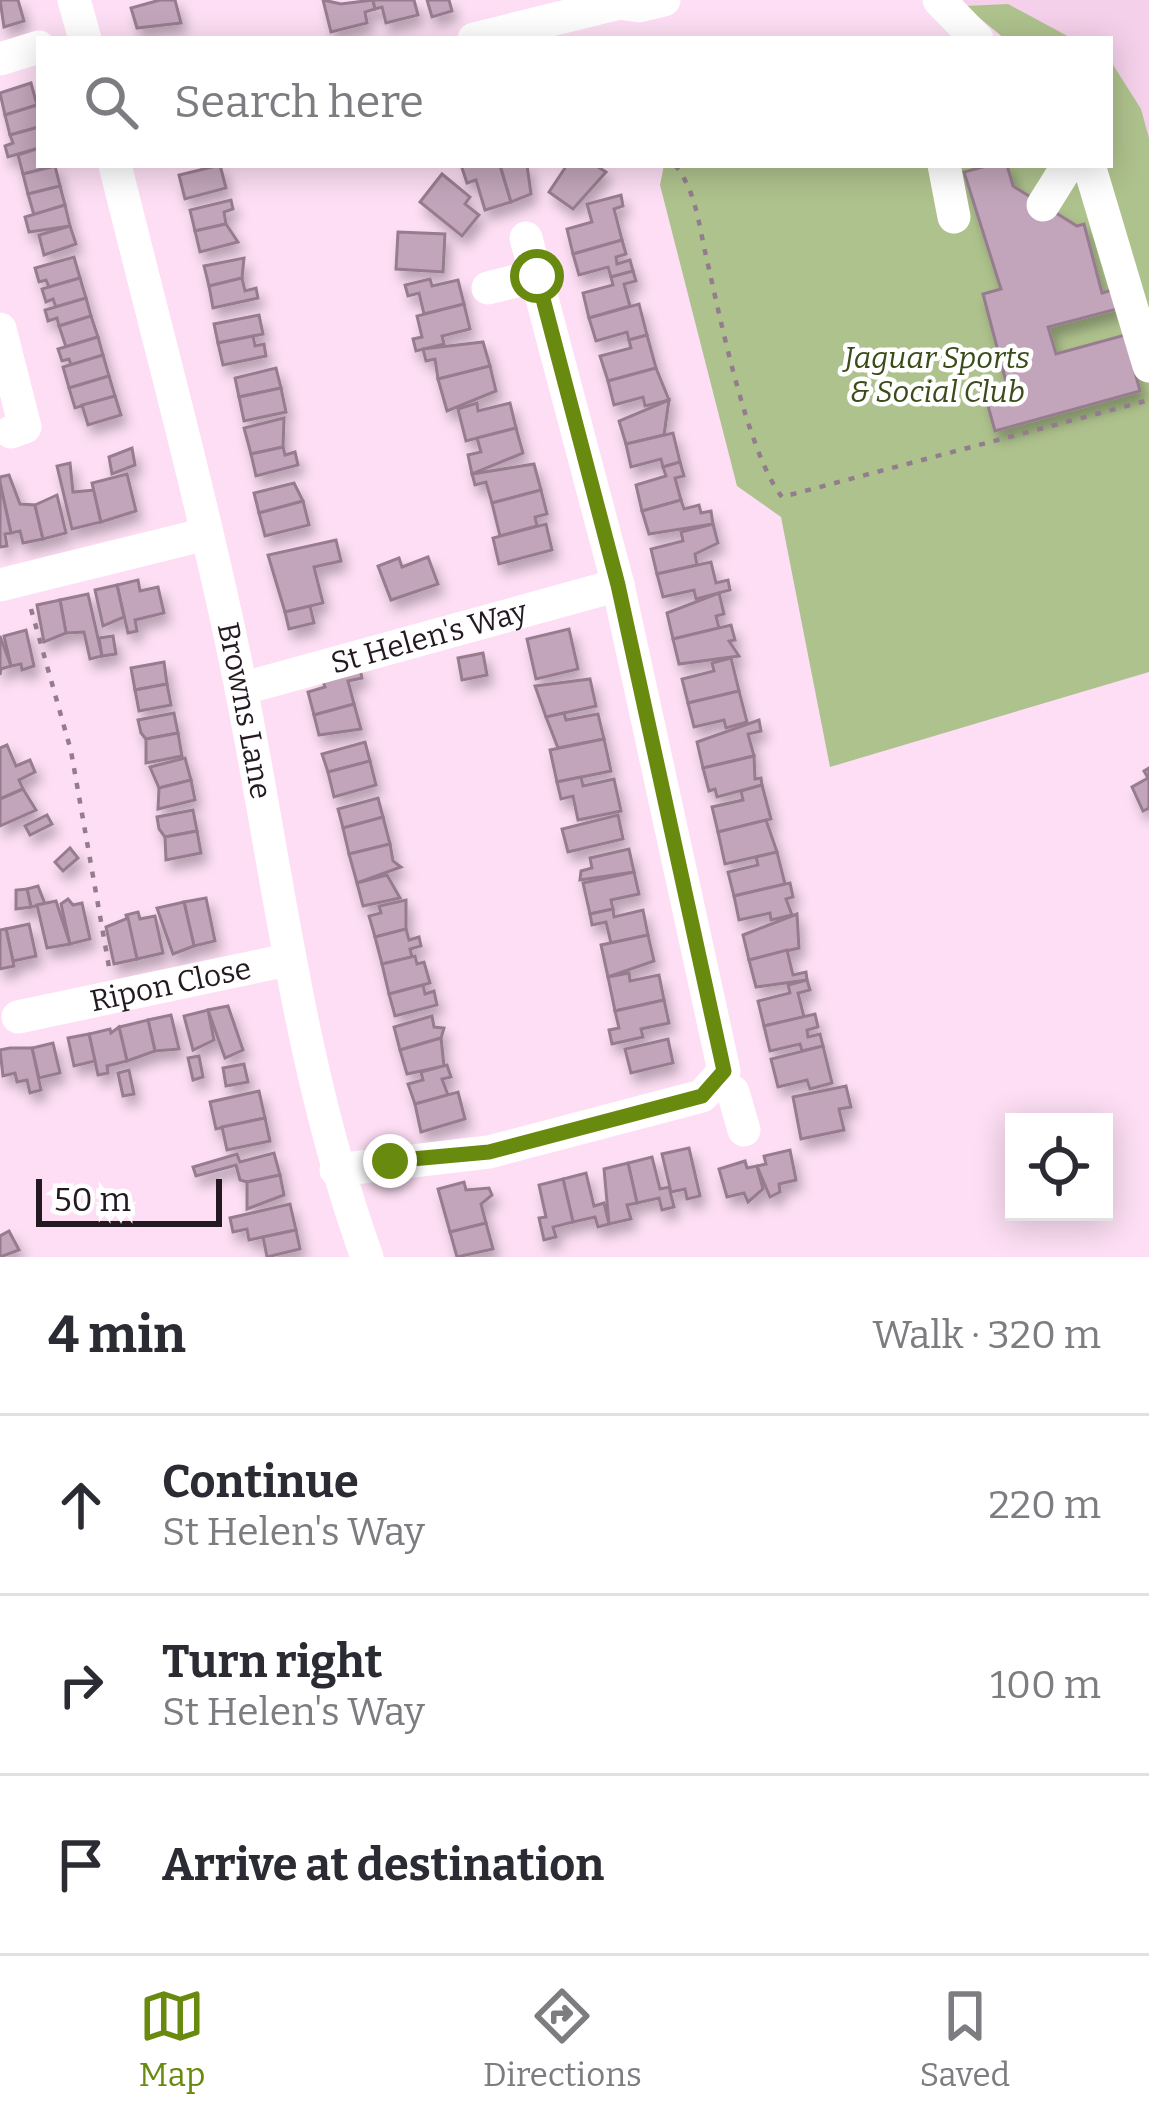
<!DOCTYPE html>
<meta charset="utf-8">
<style>
:root{--surface:#fff;--page:#f2f2f3;--text:#2b2b33;--muted:#7c7c81;--line:#e1e1e2;--accent:#688a0e}
body{margin:0;font-family:Bitter,serif;background:var(--page);color:var(--text)}
.controls{position:absolute;right:36px;bottom:36px;display:grid;overflow:hidden;border-radius:0px;box-shadow:0 6px 30px #0003}
.controls button{width:108px;height:108px;display:grid;place-items:center;padding:0;border:0;border-bottom:3px solid var(--line);background:var(--surface);color:var(--text);font:60px sans-serif}
.scale{position:absolute;left:36px;bottom:30px;width:186px;box-sizing:border-box;padding-left:12px;border:6px solid #241921;border-top:0;font-size:33px;line-height:42px;white-space:nowrap;color:#241921;-webkit-text-stroke:9px #fff;paint-order:stroke}
.stop{position:absolute;width:36px;height:36px;margin:-27px;border:9px solid #688a0e;border-radius:50%;background:#fff}
.stop.end{background:#688a0e;border-color:#fff;box-shadow:0 3px 12px #0008}
.list{margin:0;padding:0;list-style:none}
h2{display:flex;justify-content:space-between;align-items:center;height:156px;margin:0;padding:0 48px;font-size:51px}
h2 small{font-size:39px;font-weight:400;color:var(--muted)}
.list li{display:grid;grid-template-columns:78px 1fr auto;gap:36px;align-items:center;box-sizing:border-box;height:180px;padding:0 48px;border-top:3px solid var(--line)}
.list b{display:block;font-size:45px;white-space:nowrap}
.list p{margin:0;font-size:39px;white-space:nowrap;color:var(--muted)}
.list em{font-size:39px;font-style:normal;color:var(--muted)}
.icon{flex:none;width:66px;height:66px;fill:none;stroke:currentColor;stroke-width:2;stroke-linecap:round;stroke-linejoin:round}
.map{position:relative;flex:none;width:1149px;height:1257px;overflow:hidden}
.search{position:absolute;background:var(--surface);box-shadow:0 6px 30px #0003;left:36px;right:36px;top:36px;height:132px;display:flex;align-items:center;gap:30px;box-sizing:border-box;padding:0 42px;border-radius:0px;color:var(--muted);font-size:45px}
.sheet{height:696px;background:var(--surface)}
nav{display:flex;justify-content:space-around;align-items:center;box-sizing:border-box;height:168px;border-top:3px solid var(--line);background:var(--surface);font-size:33px;color:var(--muted)}
nav a{display:grid;justify-items:center;gap:6px}
nav .on{color:var(--accent)}
.map>svg:first-child{display:block}
.built{fill:#f5d0ea}
.green{fill:#aec28d}
.building{fill:#c2a5ba;stroke:#977c8f;stroke-width:3;filter:url(#shadow)}
.lines{fill:none;stroke-linecap:round;stroke-linejoin:round}
.path{stroke:#937d8d;stroke-width:4.5;stroke-dasharray:6 9;stroke-linecap:butt}
.minor{stroke:#fff;stroke-width:33}
.route{stroke:#688a0e;stroke-width:15}
.labels{text-anchor:middle;dominant-baseline:central;stroke-width:9;stroke-linejoin:round;paint-order:stroke}
.park-label{font-size:30px;font-style:italic;fill:#3b4b19;stroke:#fff}
.street-label{font-size:30px;fill:#241921;stroke:#fff}
</style>
<div class="map">
<svg width="1149" height="1257" viewBox="0 0 1149 1257">
<defs>
<filter id="shadow"><feDropShadow dx="5" dy="9" stdDeviation="6" flood-color="#0004"/></filter>
</defs>
<rect width="100%" height="100%" fill="#fddef4"/>
<!-- built -->
<polygon class="built" points="958,0 1149,0 1149,300 1110,143 1110,39 1005,39"/>
<!-- green -->
<g class="green">
<polygon points="1008,4 1073,39 1005,39 965,6"/>
<polygon points="1110,60 1141,109 1149,138 1149,672 830,767 781,517 737,486 660,185 664,165 1110,165"/>
</g>
<!-- building -->
<g class="building">
<polygon points="0,0 18,0 24,21 4,27"/>
<polygon points="160,0 175,0 181,23 137,28 131,8"/>
<polygon points="323,0 341,4 373,0 375,9 365,12 367,23 331,32"/>
<polygon points="373,0 414,0 418,15 386,23 382,7 375,9"/>
<polygon points="427,0 449,0 452,11 432,17"/>
<polygon points="31,83 37,105 5,115 0,93"/>
<polygon points="37,105 39,127 10,135 5,115"/>
<polygon points="39,127 39,148 8,157 5,146 13,143 10,135"/>
<polygon points="39,148 39,165 55,166 23,174 18,155"/>
<polygon points="220,165 226,188 185,199 179,175"/>
<polygon points="461,165 500,165 511,202 485,210 476,180 467,183"/>
<polygon points="500,165 527,165 531,194 511,202"/>
<polygon points="567,165 595,165 606,172 573,209 549,192"/>
<polygon points="990,165 1007,165 1013,186 1077,226 1084,224 1102,293 1112,290 1117,309 1048,327 1056,354 1125,335 1140,391 995,431 985,395 1008,389 983,294 1001,289 964,172"/>
<polygon points="55,166 60,186 28,194 23,174"/>
<polygon points="442,174 470,197 465,204 479,215 462,236 420,202"/>
<polygon points="60,186 65,205 34,215 28,194"/>
<polygon points="621,195 623,206 614,209 622,240 573,254 567,229 592,222 587,204"/>
<polygon points="231,200 233,209 224,212 226,224 195,231 190,210"/>
<polygon points="65,205 70,226 29,232 25,217"/>
<polygon points="226,224 238,242 200,252 195,231"/>
<polygon points="70,226 76,244 44,255 39,235"/>
<polygon points="398,232 445,234 443,272 396,269"/>
<polygon points="622,240 626,254 616,257 617,264 630,260 633,271 611,277 608,267 579,275 573,254"/>
<polygon points="74,257 80,278 49,287 46,280 39,282 35,268"/>
<polygon points="244,258 242,278 209,286 204,266"/>
<polygon points="633,271 636,281 624,284 630,306 589,318 583,293 613,285 611,277"/>
<polygon points="80,278 86,298 56,307 53,299 46,302 42,289"/>
<polygon points="242,278 245,291 256,288 258,298 213,308 209,286"/>
<polygon points="430,279 432,286 458,280 464,304 424,314 419,293 408,296 405,285"/>
<polygon points="86,298 91,316 59,326 57,318 48,321 45,310"/>
<polygon points="464,304 470,329 442,336 444,344 416,351 413,339 422,337 417,316"/>
<polygon points="639,304 647,335 629,340 627,332 596,341 589,318"/>
<polygon points="259,315 263,334 218,343 214,324"/>
<polygon points="91,316 98,337 66,347 59,326"/>
<polygon points="647,335 656,368 608,381 600,356 631,348 629,340"/>
<polygon points="253,336 255,346 264,344 266,356 223,365 218,343"/>
<polygon points="98,337 103,355 71,365 69,359 62,361 58,349"/>
<polygon points="483,342 490,366 438,379 435,359 426,361 423,349"/>
<polygon points="103,355 109,376 69,388 63,367"/>
<polygon points="490,366 496,391 447,411 438,379"/>
<polygon points="276,368 281,388 239,397 235,378"/>
<polygon points="656,368 669,400 645,406 643,397 614,405 608,381"/>
<polygon points="109,376 115,396 75,408 69,388"/>
<polygon points="281,388 286,412 244,421 239,397"/>
<polygon points="115,396 121,415 88,425 82,405"/>
<polygon points="669,400 664,435 626,444 619,421"/>
<polygon points="477,403 478,411 510,403 516,428 466,441 458,409"/>
<polygon points="284,418 283,447 251,454 244,428"/>
<polygon points="516,428 523,453 472,474 468,455 481,452 477,438"/>
<polygon points="673,433 680,462 663,467 661,459 631,467 626,444"/>
<polygon points="283,447 285,455 295,452 298,465 256,476 251,454"/>
<polygon points="132,448 135,465 112,474 109,457"/>
<polygon points="680,462 684,476 675,478 681,500 642,511 636,485 666,476 663,467"/>
<polygon points="70,463 73,492 94,490 101,522 72,529 57,466"/>
<polygon points="534,464 541,490 492,503 486,482 475,485 472,474"/>
<polygon points="127,474 136,511 101,522 92,483"/>
<polygon points="9,475 20,504 35,505 43,539 23,543 20,531 11,533 0,483 0,477"/>
<polygon points="0,483 11,533 5,534 7,546 0,547"/>
<polygon points="294,483 303,501 259,513 254,493"/>
<polygon points="541,490 547,514 535,517 537,526 500,536 492,503"/>
<polygon points="57,495 66,533 43,539 35,505"/>
<polygon points="681,500 684,509 699,505 701,513 711,511 713,524 649,534 642,511"/>
<polygon points="303,501 309,525 265,536 259,513"/>
<polygon points="546,524 552,550 499,564 493,538"/>
<polygon points="713,524 718,543 695,554 697,565 657,574 651,549 683,541 681,532"/>
<polygon points="336,540 341,561 314,567 323,603 285,612 268,555"/>
<polygon points="428,557 438,584 391,600 378,566 399,558 402,567"/>
<polygon points="711,562 716,583 728,580 730,590 696,599 694,590 663,597 657,574"/>
<polygon points="138,580 140,591 158,587 164,613 135,620 137,631 128,633 117,585"/>
<polygon points="117,585 124,617 103,626 95,590"/>
<polygon points="719,593 724,614 716,616 719,628 673,639 667,613"/>
<polygon points="88,594 102,656 90,659 84,632 66,633 60,600"/>
<polygon points="60,600 66,633 44,642 37,605"/>
<polygon points="310,606 314,623 289,629 285,612"/>
<polygon points="731,625 735,640 729,641 739,656 679,664 673,639"/>
<polygon points="569,629 578,669 536,679 527,639"/>
<polygon points="26,630 34,666 22,670 21,664 11,666 4,636"/>
<polygon points="0,636 11,666 1,669 0,675"/>
<polygon points="113,636 116,654 102,656 99,638"/>
<polygon points="483,653 487,675 462,680 458,658"/>
<polygon points="731,658 739,691 688,703 682,679 714,671 712,663"/>
<polygon points="164,662 167,684 135,690 131,668"/>
<polygon points="359,665 362,678 348,681 354,704 314,715 308,692 325,687 321,675"/>
<polygon points="590,679 596,706 546,717 535,686"/>
<polygon points="167,684 171,705 139,711 135,690"/>
<polygon points="739,691 747,722 726,728 724,720 694,727 688,703"/>
<polygon points="354,704 361,729 319,735 314,715"/>
<polygon points="174,713 178,733 146,739 141,733 138,720"/>
<polygon points="564,713 566,720 598,714 604,739 558,748 546,717"/>
<polygon points="759,720 761,731 748,734 754,756 703,768 697,742"/>
<polygon points="178,733 182,756 146,763 146,739"/>
<polygon points="604,739 611,771 557,782 550,750"/>
<polygon points="365,742 370,761 328,772 322,754"/>
<polygon points="7,745 16,766 30,760 35,772 19,780 23,789 0,799 0,748"/>
<polygon points="754,756 755,779 761,778 762,785 717,797 715,789 709,791 703,768"/>
<polygon points="185,758 191,780 159,788 150,767"/>
<polygon points="370,761 376,785 334,797 328,772"/>
<polygon points="1149,768 1149,808 1143,811 1132,787 1148,778 1144,771"/>
<polygon points="581,777 583,786 614,779 621,811 578,820 573,796 561,799 557,782"/>
<polygon points="191,780 195,800 158,809 159,788"/>
<polygon points="762,785 771,819 718,832 712,807 743,800 741,791"/>
<polygon points="23,789 36,810 0,826 0,799"/>
<polygon points="378,798 383,817 343,828 338,809"/>
<polygon points="193,810 197,831 165,837 159,829 157,817"/>
<polygon points="47,815 52,824 30,835 25,826"/>
<polygon points="618,815 623,839 568,852 562,829"/>
<polygon points="383,817 390,844 349,854 343,828"/>
<polygon points="766,820 777,852 725,864 718,832"/>
<polygon points="197,831 201,853 166,860 165,837"/>
<polygon points="390,844 393,861 401,867 357,883 349,854"/>
<polygon points="70,848 78,858 63,871 55,862"/>
<polygon points="629,849 634,872 580,880 581,871 592,868 590,858"/>
<polygon points="777,852 785,884 734,896 728,872 758,865 756,857"/>
<polygon points="634,872 639,894 611,900 613,909 590,914 583,883"/>
<polygon points="387,875 400,898 363,906 357,883"/>
<polygon points="790,883 793,897 786,899 792,915 771,920 770,913 739,920 734,896"/>
<polygon points="38,886 45,904 31,907 27,889"/>
<polygon points="27,889 31,907 16,909 16,890"/>
<polygon points="206,898 215,941 194,946 184,902"/>
<polygon points="68,899 73,905 82,903 90,939 70,944 61,904"/>
<polygon points="406,900 406,929 375,937 369,916 381,913 379,906"/>
<polygon points="56,901 70,944 47,948 37,905"/>
<polygon points="184,902 194,946 173,954 157,908"/>
<polygon points="613,909 614,917 643,910 648,935 611,943 606,922 592,925 590,914"/>
<polygon points="138,912 140,919 155,916 163,953 137,959 126,915"/>
<polygon points="797,914 799,948 749,960 743,935"/>
<polygon points="128,918 137,959 114,964 106,927"/>
<polygon points="29,924 36,956 13,961 6,929"/>
<polygon points="6,929 14,966 0,969 0,930"/>
<polygon points="406,929 409,940 419,937 421,946 410,949 412,957 382,964 375,937"/>
<polygon points="648,935 654,961 608,977 601,945"/>
<polygon points="787,950 793,975 806,972 807,980 756,987 749,960"/>
<polygon points="415,956 417,964 424,962 430,983 389,994 382,964"/>
<polygon points="629,973 630,981 659,975 664,1000 615,1011 608,977"/>
<polygon points="807,980 810,990 798,993 804,1017 764,1026 758,1001 790,993 788,985"/>
<polygon points="423,985 425,994 434,991 437,1005 395,1016 389,994"/>
<polygon points="664,1000 669,1023 641,1029 643,1037 612,1044 609,1030 619,1028 615,1011"/>
<polygon points="228,1006 243,1050 225,1058 208,1010"/>
<polygon points="208,1010 214,1040 193,1050 184,1016"/>
<polygon points="815,1014 818,1027 807,1030 808,1037 820,1034 823,1046 802,1051 800,1044 770,1051 764,1026"/>
<polygon points="171,1015 179,1049 155,1051 148,1020"/>
<polygon points="432,1016 434,1027 444,1028 441,1038 400,1050 394,1027"/>
<polygon points="148,1020 155,1051 127,1061 119,1027"/>
<polygon points="119,1027 127,1061 107,1066 108,1073 98,1075 89,1034 110,1029 111,1033"/>
<polygon points="89,1034 95,1061 74,1066 68,1038"/>
<polygon points="441,1038 444,1066 407,1074 400,1050"/>
<polygon points="668,1039 673,1063 631,1073 625,1049"/>
<polygon points="53,1043 60,1073 39,1078 32,1048"/>
<polygon points="823,1046 832,1083 810,1089 807,1080 778,1087 771,1059"/>
<polygon points="10,1048 32,1048 41,1090 30,1093 27,1080 17,1082 15,1073 3,1076 0,1050"/>
<polygon points="199,1056 203,1077 193,1080 188,1058"/>
<polygon points="244,1064 248,1082 226,1086 223,1068"/>
<polygon points="447,1065 451,1077 442,1079 448,1095 415,1104 408,1084 423,1080 421,1072"/>
<polygon points="129,1070 134,1094 123,1096 118,1073"/>
<polygon points="846,1086 851,1107 839,1109 844,1130 801,1139 793,1097"/>
<polygon points="259,1091 265,1118 216,1129 210,1102"/>
<polygon points="458,1092 465,1119 421,1132 415,1104"/>
<polygon points="265,1118 270,1141 227,1150 222,1127"/>
<polygon points="689,1148 700,1196 687,1199 685,1189 671,1192 662,1154"/>
<polygon points="790,1150 796,1180 779,1184 780,1192 770,1197 757,1166 766,1164 764,1156"/>
<polygon points="274,1153 280,1175 247,1182 240,1180 236,1165 196,1176 193,1167 237,1154 240,1162"/>
<polygon points="652,1157 660,1189 669,1187 674,1207 662,1210 659,1198 637,1203 628,1163"/>
<polygon points="745,1161 747,1168 757,1166 763,1189 748,1202 744,1193 727,1197 719,1169"/>
<polygon points="628,1163 637,1203 627,1205 631,1219 609,1224 604,1169"/>
<polygon points="586,1173 594,1206 604,1203 609,1224 598,1227 595,1217 573,1222 563,1179"/>
<polygon points="280,1175 284,1195 247,1209 247,1182"/>
<polygon points="563,1179 573,1222 553,1227 556,1237 544,1240 539,1218 546,1217 539,1185"/>
<polygon points="464,1182 466,1190 489,1188 492,1195 481,1204 486,1223 450,1232 438,1189"/>
<polygon points="290,1204 296,1230 249,1240 247,1229 233,1232 230,1218"/>
<polygon points="486,1223 493,1249 457,1257 450,1232"/>
<polygon points="296,1230 300,1249 267,1257 263,1237"/>
<polygon points="9,1231 19,1250 0,1257 0,1236"/>
</g>
<g class="lines">
<!-- path -->
<g class="path">
<path d="M675,165C697,192 699,228 707,260C720,318 748,454 782,497L1149,400"/>
<polyline points="31,609 71,751 109,967"/>
</g>
<!-- minor -->
<g class="minor">
<polyline points="74,0 85,39"/>
<polyline points="939,0 977,39"/>
<polyline points="474,39 620,3 639,6 664,0"/>
<polyline points="0,59 39,47"/>
<path id="s1" d="M115,165C158,339 206,513 241,688C279,880 300,1072 367,1257"/>
<polyline points="944,165 954,217"/>
<polyline points="1089,165 1149,366"/>
<polyline points="1043,205 1068,165"/>
<polyline points="488,288 537,276"/>
<polyline points="0,329 25,427 11,432"/>
<polyline points="0,585 206,534"/>
<path id="s2" d="M241,689L618,585"/>
<path id="s3" d="M18,1017L287,960"/>
<polyline points="718,1082 733,1092 744,1130"/>
<polyline points="336,1170 489,1152 702,1096 724,1071 618,585 526,238"/>
</g>
</g>
<g class="lines">
<!-- route -->
<polyline class="route" points="390,1161 489,1152 702,1096 724,1071 618,585 537,276"/>
</g>
<g class="labels">
<!-- park labels -->
<g class="park-label">
<text x="937" y="358">Jaguar Sports<tspan x="937" dy="34">&amp; Social Club</tspan></text>
</g>
<!-- street labels -->
<g class="street-label">
<text stroke="none"><textPath href="#s2" startOffset="195">St Helen's Way</textPath></text>
<text stroke="none"><textPath href="#s1" startOffset="561">Browns Lane</textPath></text>
<text stroke="none"><textPath href="#s3" startOffset="156">Ripon Close</textPath></text>
</g>
</g>
</svg>
<div class="controls">
<button><svg class="icon" aria-label="locate" viewBox="0 0 24 24"><circle cx="12" cy="12" r="6"/><path d="M12 2v4M12 18v4M2 12h4M18 12h4"/></svg></button>
</div>
<div class="scale">50 m</div>
<div class="stop" style="left:537px;top:276px"></div>
<div class="stop end" style="left:390px;top:1161px"></div>
<div class="search"><svg class="icon" aria-label="search" viewBox="0 0 24 24"><circle cx="10" cy="10" r="6"/><path d="M15 15l6 6"/></svg>Search here</div>
</div>
<section class="sheet">
<h2>4 min<small>Walk · 320 m</small></h2>
<ul class="list">
<li><svg class="icon" aria-label="ahead" viewBox="0 0 24 24"><path d="M12 20V5M6 11l6-6 6 6"/></svg><div><b>Continue</b><p>St Helen's Way</p></div><em>220 m</em></li>
<li><svg class="icon" aria-label="right" viewBox="0 0 24 24"><path d="M7 20v-9h11M14 6l5 5-5 5"/></svg><div><b>Turn right</b><p>St Helen's Way</p></div><em>100 m</em></li>
<li><svg class="icon" aria-label="arrive" viewBox="0 0 24 24"><path d="M6 21V4h12l-3 4 3 4H6"/></svg><div><b>Arrive at destination</b></div></li>
</ul>
</section>
<nav>
<a class="on"><svg class="icon" aria-label="map" viewBox="0 0 24 24"><path d="M3 6l6-2 6 2 6-2v14l-6 2-6-2-6 2zM9 4v14M15 6v14"/></svg>Map</a>
<a><svg class="icon" aria-label="directions" viewBox="0 0 24 24"><path d="M12 3l9 9-9 9-9-9zM9 14v-3h6M13 9l2 2-2 2"/></svg>Directions</a>
<a><svg class="icon" aria-label="saved" viewBox="0 0 24 24"><path d="M7 4h10v16l-5-4-5 4z"/></svg>Saved</a>
</nav>
